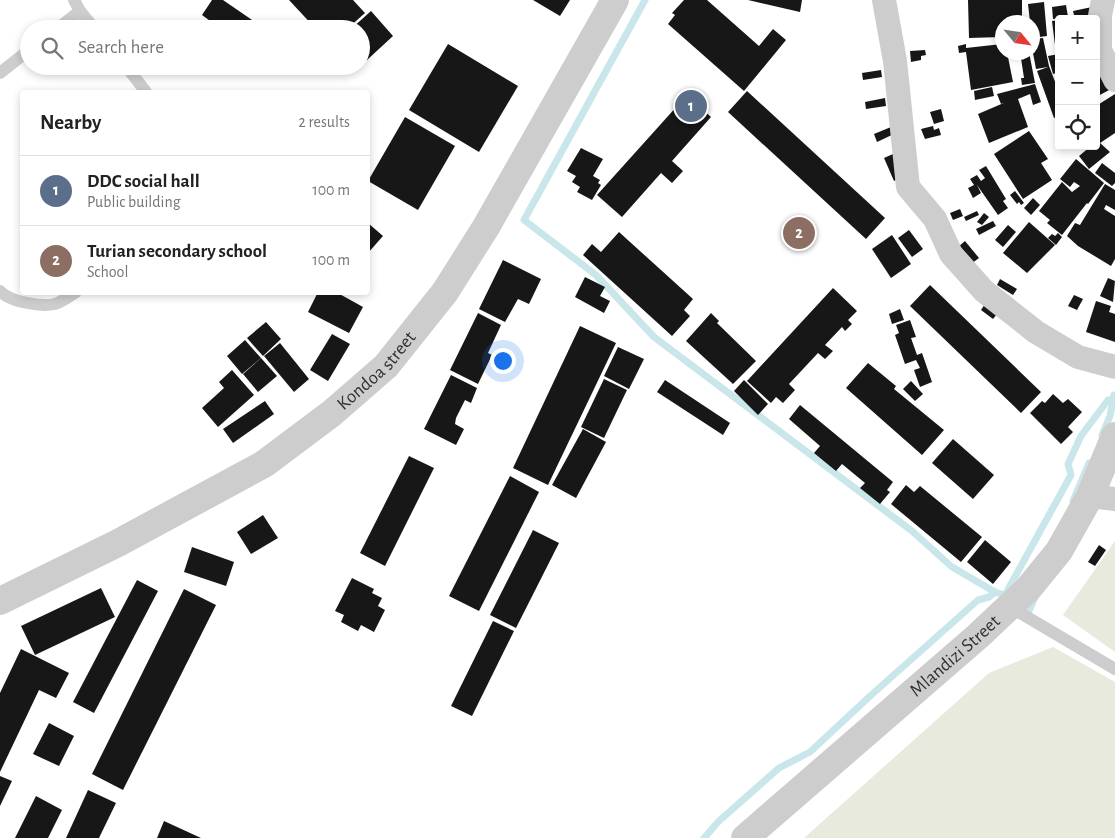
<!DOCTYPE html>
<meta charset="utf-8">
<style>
:root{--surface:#fff;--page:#f6f6f6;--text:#222;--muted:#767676;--line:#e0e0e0;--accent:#e3376e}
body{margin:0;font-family:"Alegreya Sans",sans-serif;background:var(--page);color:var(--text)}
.controls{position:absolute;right:15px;top:15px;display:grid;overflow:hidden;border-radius:5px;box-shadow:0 2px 8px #0003}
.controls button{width:45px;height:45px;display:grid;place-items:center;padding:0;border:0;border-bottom:1px solid var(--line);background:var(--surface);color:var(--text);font:25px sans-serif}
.compass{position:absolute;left:995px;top:15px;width:45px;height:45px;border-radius:50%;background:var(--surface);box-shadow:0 2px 8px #0003;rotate:119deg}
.you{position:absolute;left:502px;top:360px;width:18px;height:18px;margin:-12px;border:4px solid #fff;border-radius:50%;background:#1a73e8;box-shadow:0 0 0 8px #1a73e833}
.badge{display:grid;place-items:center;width:32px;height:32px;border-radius:50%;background:var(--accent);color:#fff;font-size:16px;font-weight:700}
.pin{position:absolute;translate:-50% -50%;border:2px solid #fff;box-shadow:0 1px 5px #0006}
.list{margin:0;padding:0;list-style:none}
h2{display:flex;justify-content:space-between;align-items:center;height:65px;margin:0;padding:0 20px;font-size:21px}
h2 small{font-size:16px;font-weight:400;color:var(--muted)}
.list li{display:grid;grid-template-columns:32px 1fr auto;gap:15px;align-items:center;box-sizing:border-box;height:70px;padding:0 20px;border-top:1px solid var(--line)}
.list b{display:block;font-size:19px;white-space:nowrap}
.list p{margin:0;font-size:16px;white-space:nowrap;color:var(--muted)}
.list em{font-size:16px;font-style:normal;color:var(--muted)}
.icon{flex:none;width:28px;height:28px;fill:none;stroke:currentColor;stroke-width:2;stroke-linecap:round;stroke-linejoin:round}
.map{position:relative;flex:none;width:1115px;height:838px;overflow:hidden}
.search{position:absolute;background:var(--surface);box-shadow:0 2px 8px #0003;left:20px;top:20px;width:350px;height:55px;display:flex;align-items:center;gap:12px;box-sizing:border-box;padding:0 18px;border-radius:28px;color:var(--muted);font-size:19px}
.panel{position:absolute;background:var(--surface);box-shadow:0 2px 8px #0003;left:20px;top:90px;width:350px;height:205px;border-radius:5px}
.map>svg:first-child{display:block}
.green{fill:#e7eadc}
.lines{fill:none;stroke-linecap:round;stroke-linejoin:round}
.stream{stroke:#c9e6ea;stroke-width:7}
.building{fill:#171717}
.service{stroke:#cdcdcd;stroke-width:12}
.minor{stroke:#cdcdcd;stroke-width:24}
.tertiary{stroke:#cdcdcd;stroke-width:28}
.labels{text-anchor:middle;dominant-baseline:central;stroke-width:5;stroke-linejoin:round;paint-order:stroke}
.street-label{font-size:19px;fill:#303030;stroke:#fff}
</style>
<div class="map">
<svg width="1115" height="838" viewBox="0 0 1115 838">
<rect width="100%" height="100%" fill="#fff"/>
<!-- green -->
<g class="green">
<polygon points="1115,541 1115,652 1063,615"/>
<polygon points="1053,647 1115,682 1115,838 804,838 989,673"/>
</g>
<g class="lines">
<!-- stream -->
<g class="stream">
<polyline points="645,0 524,220 596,275 654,337 912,531 952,567 995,592 1010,597"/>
<polyline points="1102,435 1110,416 1114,395"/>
<polyline points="1073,501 1089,463"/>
<polyline points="1005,595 1071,475 1068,464 1081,436 1108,400 1113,400"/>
<polyline points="1028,613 1035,597"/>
<polyline points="704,838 719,821 779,768 810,752 869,697 978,600 989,597 995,592"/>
</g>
</g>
<!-- building -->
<g class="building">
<polygon points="212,0 223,0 255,22 250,29 221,29 202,15"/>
<polygon points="289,0 353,0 365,13 347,29 316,29"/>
<polygon points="533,0 570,0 560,16"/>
<polygon points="684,0 707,0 759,46 773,29 786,40 744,91 668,24 675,15 672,13"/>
<polygon points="748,0 802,0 800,12"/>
<polygon points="968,0 1022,0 1022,22 1002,22 1002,37 969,38"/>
<polygon points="1044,2 1047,36 1032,38 1032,22 1030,22 1028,4"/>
<polygon points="1066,5 1068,17 1053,19 1052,7"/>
<polygon points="1092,7 1093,19 1075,19 1073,11"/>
<polygon points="371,11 393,36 367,60 361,53 361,29 351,29"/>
<polygon points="1059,20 1059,53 1056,53 1052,21"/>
<polygon points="1043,38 1049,66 1059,92 1059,116 1054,118 1037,71 1048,67 1036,69 1033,53 1035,52 1033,39"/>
<polygon points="448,44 518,86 479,152 409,110"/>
<polygon points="966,44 966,48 1002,44 1002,52 1007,52 1013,82 971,90 966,52 959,53 958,46"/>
<polygon points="925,50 926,55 921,56 921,60 911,62 910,51"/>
<polygon points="1020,52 1029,52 1035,83 1022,85 1021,78 1024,78"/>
<polygon points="1059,54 1059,72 1053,74 1048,56"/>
<polygon points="1096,54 1113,88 1096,97"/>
<polygon points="881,70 882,77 863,80 862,73"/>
<polygon points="1035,84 1041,102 1033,105 1030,94 1018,99 1028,127 989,143 978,114 1006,102 1001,104 997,94"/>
<polygon points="992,87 994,96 975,100 974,91"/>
<polygon points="747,91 885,218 866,239 728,112"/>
<polygon points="1115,94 1115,133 1100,143 1110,152 1089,169 1079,156 1091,146 1098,145 1096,106"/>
<polygon points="687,95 711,117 672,161 683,171 672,183 661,173 622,217 597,195"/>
<polygon points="885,98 886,106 866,109 865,102"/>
<polygon points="941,109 944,121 934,124 930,112"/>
<polygon points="405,117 455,146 418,210 368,181"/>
<polygon points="933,126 934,130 939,128 941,135 925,139 921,129"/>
<polygon points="891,127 894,134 877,142 874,134"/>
<polygon points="1029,131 1048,159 1041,163 1052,180 1023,199 994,154"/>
<polygon points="581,148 603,159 593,176 600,180 598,183 601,185 592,200 577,192 580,187 572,182 576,176 567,171"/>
<polygon points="893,154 903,176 894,181 884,158"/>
<polygon points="1076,159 1104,183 1088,204 1077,194 1087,203 1062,235 1047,223 1050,220 1039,211 1062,182 1072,192 1080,186 1074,182 1070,187 1060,179"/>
<polygon points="1102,163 1115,173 1115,183 1112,186 1095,173"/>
<polygon points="986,166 1006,199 1003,201 1008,208 998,215 977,185 981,193 973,198 968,188 974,185 970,179 977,175 981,181 985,178 979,170"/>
<polygon points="1105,184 1115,190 1115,210 1106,205 1104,209 1115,216 1115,259 1111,266 1078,246 1067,236 1075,223 1080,225"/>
<polygon points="1015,191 1024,203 1021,205 1019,202 1017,204 1010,195"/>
<polygon points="1033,198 1040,205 1031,215 1024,208"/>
<polygon points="960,209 963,216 953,220 950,213"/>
<polygon points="977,211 979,215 966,221 964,217"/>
<polygon points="984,213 989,217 982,225 977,222"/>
<polygon points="993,221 996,226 979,235 976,229"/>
<polygon points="1029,222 1055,245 1027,273 1003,253"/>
<polygon points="368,223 383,236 368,253"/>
<polygon points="1008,225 1016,232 1003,247 995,240"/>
<polygon points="909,230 923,249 912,257 898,238"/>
<polygon points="619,232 693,299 684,310 690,316 672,336 583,255 592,244 601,252"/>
<polygon points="1058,233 1062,237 1056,245 1048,238 1052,234 1055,236"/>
<polygon points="892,235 911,264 891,278 872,249"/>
<polygon points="965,241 979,258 971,264 958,247"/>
<polygon points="503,260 541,279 529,304 518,299 505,322 479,309"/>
<polygon points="585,277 605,287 600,296 610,301 604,313 575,297"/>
<polygon points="1108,278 1115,281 1113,302 1100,296"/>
<polygon points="1000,279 1017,289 1013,295 997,285"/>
<polygon points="930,285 1041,392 1021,413 910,306"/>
<polygon points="833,288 857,311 848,320 852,324 845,331 842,327 825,345 833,351 825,359 818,353 789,384 795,390 783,403 776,397 771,403 747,381"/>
<polygon points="318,292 336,292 363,307 349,333 308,312"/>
<polygon points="1074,295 1083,299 1077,310 1068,306"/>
<polygon points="1096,301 1111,306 1109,312 1115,314 1115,342 1086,332"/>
<polygon points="985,304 997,314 993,319 981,310"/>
<polygon points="900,309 904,320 892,324 889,314"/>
<polygon points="478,313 501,325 488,353 492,355 478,384 450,370"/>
<polygon points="711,313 719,321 717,323 756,361 733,384 686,341"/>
<polygon points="910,320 916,337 911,338 917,355 922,353 932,382 920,387 914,370 920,368 916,360 905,364 895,335 899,333 896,325"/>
<polygon points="266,322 281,339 263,356 247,338"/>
<polygon points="580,326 616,343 548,485 513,468"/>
<polygon points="332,334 350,344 328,381 310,370"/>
<polygon points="245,340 261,358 242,374 227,356"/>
<polygon points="280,343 309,379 294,392 264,356"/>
<polygon points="618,347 644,359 629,389 604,376"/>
<polygon points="261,358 277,376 258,392 243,374"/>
<polygon points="868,363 896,386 894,389 944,430 922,455 846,388"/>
<polygon points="232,370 254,395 218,427 202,408 224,388 219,382"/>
<polygon points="451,375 477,388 471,403 465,400 456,418 455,424 464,429 456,445 424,429"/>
<polygon points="604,379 627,390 604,438 581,427"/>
<polygon points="665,380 730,423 723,435 657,392"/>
<polygon points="744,380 768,404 758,415 734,391"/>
<polygon points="911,381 923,394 915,401 903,389"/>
<polygon points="1053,394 1063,403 1068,399 1082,412 1068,427 1073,432 1061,444 1030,413 1042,401 1045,403"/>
<polygon points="265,401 274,414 233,443 223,429"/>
<polygon points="800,405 893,482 887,490 890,492 880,504 860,488 865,483 842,464 836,471 814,453 820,446 789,419"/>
<polygon points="583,429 606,442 576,498 552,485"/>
<polygon points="953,439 994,475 973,499 932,463"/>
<polygon points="409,456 434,468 385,566 360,553"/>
<polygon points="510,476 539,492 479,611 449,596"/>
<polygon points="906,485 914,492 920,486 982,537 961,562 891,504"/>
<polygon points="263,515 278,538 251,554 237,532"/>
<polygon points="533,530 559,543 516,628 490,615"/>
<polygon points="985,540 1011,562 993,584 967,562"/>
<polygon points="1099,545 1106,550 1095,566 1088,562"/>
<polygon points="192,547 234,562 226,586 184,572"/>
<polygon points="352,578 374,589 372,593 382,598 378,606 385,610 374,632 361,625 358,631 341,622 344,615 335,611"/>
<polygon points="137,580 158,591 94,713 73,702"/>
<polygon points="101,588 115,617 35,655 21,626"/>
<polygon points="184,589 216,605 123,790 92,774"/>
<polygon points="493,621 514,631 472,716 451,706"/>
<polygon points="21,649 69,673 56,698 39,690 0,772 0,693"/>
<polygon points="49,723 74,736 59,766 33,754"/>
<polygon points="0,776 12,781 0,806"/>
<polygon points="88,790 116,803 99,838 66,838"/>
<polygon points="36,796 62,810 48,838 15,838"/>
<polygon points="164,821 201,838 157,838"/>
</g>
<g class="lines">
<!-- service -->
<g class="service">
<polyline points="74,0 80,11 95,29"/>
<polyline points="57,29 80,11"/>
<polyline points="126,66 146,92"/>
<polyline points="0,73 29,50"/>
<path d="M0,291C10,302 41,307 55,304C62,302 70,296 76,292"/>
<polyline points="1010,607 1115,669"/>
</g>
<!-- minor -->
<g class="minor">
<polyline points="884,0 895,61 908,187 935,219 951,254 984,291 1036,332 1078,357 1115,367"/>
<polyline points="1103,0 1100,16 1100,50 1115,80"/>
<polyline points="1090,496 1115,499"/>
</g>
<!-- tertiary -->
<g class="tertiary">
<path id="s1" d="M0,601L118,543L264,464L332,413L386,366L445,292L486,227L615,0"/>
<path id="s2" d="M745,838L978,636L1028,589L1059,551L1090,496L1115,436"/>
</g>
</g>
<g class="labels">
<!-- street labels -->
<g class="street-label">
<text stroke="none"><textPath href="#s1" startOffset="444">Kondoa street</textPath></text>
<text stroke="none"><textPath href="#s2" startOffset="278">Mlandizi Street</textPath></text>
</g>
</g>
</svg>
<div class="controls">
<button>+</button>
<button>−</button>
<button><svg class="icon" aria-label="locate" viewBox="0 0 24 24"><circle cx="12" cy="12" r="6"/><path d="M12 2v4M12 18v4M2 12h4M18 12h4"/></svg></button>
</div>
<svg class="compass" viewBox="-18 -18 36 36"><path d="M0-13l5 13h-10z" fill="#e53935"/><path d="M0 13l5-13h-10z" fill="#767676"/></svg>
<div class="you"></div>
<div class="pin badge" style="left:691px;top:106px;background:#5c6f8a">1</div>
<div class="pin badge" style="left:799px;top:233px;background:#8d6e63">2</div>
<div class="search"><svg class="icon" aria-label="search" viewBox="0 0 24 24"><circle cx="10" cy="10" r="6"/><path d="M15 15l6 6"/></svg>Search here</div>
<section class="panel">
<h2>Nearby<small>2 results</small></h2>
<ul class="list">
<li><span class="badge" style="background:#5c6f8a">1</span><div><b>DDC social hall</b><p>Public building</p></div><em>100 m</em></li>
<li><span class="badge" style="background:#8d6e63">2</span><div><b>Turian secondary school</b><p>School</p></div><em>100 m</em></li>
</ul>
</section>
</div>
